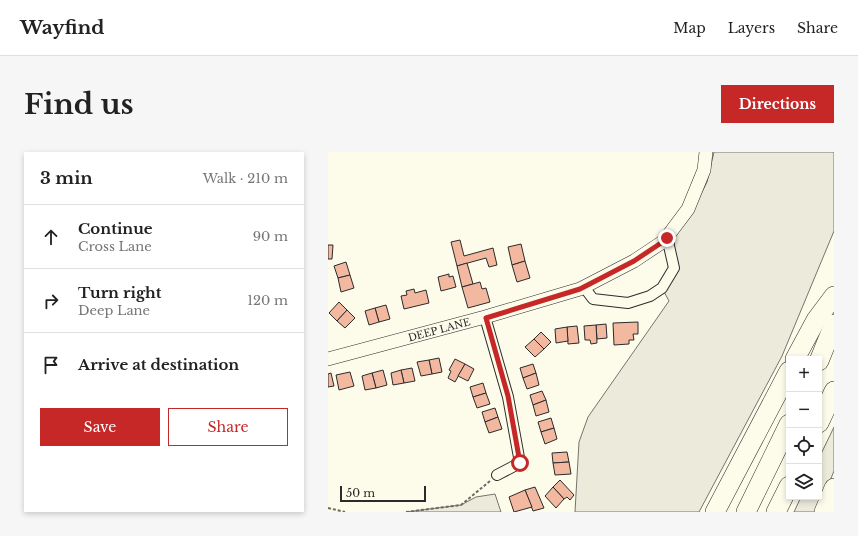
<!DOCTYPE html>
<meta charset="utf-8">
<style>
:root{--surface:#fff;--page:#f6f6f6;--text:#222;--muted:#767676;--line:#e0e0e0;--accent:#c62828}
body{margin:0;font-family:"Libre Baskerville",serif;background:var(--page);color:var(--text)}
.controls{position:absolute;right:12px;bottom:12px;display:grid;overflow:hidden;border-radius:0px;box-shadow:0 2px 6px #0003}
.controls button{width:36px;height:36px;display:grid;place-items:center;padding:0;border:0;border-bottom:1px solid var(--line);background:var(--surface);color:var(--text);font:20px sans-serif}
.scale{position:absolute;left:12px;bottom:10px;width:86px;box-sizing:border-box;padding-left:4px;border:2px solid #2b2b2b;border-top:0;font-size:11px;line-height:14px;white-space:nowrap;color:#2b2b2b;-webkit-text-stroke:3px #fdfbea;paint-order:stroke}
.stop{position:absolute;width:12px;height:12px;margin:-9px;border:3px solid #c62828;border-radius:50%;background:#fff}
.stop.end{background:#c62828;border-color:#fff;box-shadow:0 1px 4px #0008}
.list{margin:0;padding:0;list-style:none}
h2{display:flex;justify-content:space-between;align-items:center;height:52px;margin:0;padding:0 16px;font-size:17px}
h2 small{font-size:13px;font-weight:400;color:var(--muted)}
.list li{display:grid;grid-template-columns:26px 1fr auto;gap:12px;align-items:center;box-sizing:border-box;height:64px;padding:0 16px;border-top:1px solid var(--line)}
.list b{display:block;font-size:15px;white-space:nowrap}
.list p{margin:0;font-size:13px;white-space:nowrap;color:var(--muted)}
.list em{font-size:13px;font-style:normal;color:var(--muted)}
.actions{display:flex;gap:8px;padding:12px 16px}
.actions a{flex:1;padding:9px 0;border:1px solid var(--accent);border-radius:0px;text-align:center;font-size:14px;color:var(--accent)}
.actions .main{background:var(--accent);color:#fff}
.icon{flex:none;width:22px;height:22px;fill:none;stroke:currentColor;stroke-width:2;stroke-linecap:round;stroke-linejoin:round}
.map{position:relative;flex:none;width:506px;height:360px;overflow:hidden;border-radius:0px}
header{display:flex;align-items:center;gap:24px;box-sizing:border-box;height:56px;padding:0 20px;background:var(--surface);border-bottom:1px solid var(--line)}
header strong{font-size:19px}
nav{display:flex;gap:22px;margin-inline-start:auto;font-size:14px}
.intro{display:flex;align-items:center;justify-content:space-between;box-sizing:border-box;height:96px;padding:0 24px}
h1{margin:0;font-size:28px}
.button{padding:10px 18px;border-radius:0px;background:var(--accent);color:#fff;font-size:14px;font-weight:700}
main{display:flex;gap:24px;padding:0 24px}
aside{flex:1;background:var(--surface);border-radius:0px;box-shadow:0 2px 6px #0003}
.map>svg:first-child{display:block}
.green{fill:#ecebdb;stroke:#74746e}
.building{fill:#f2b8a0;stroke:#2b2b2b}
.lines{fill:none;stroke-linecap:round;stroke-linejoin:round}
.minor-casing{stroke:#2b2b2b;stroke-width:12}
.tertiary-casing{stroke:#2b2b2b;stroke-width:14}
.motorway-casing{stroke:#2b2b2b;stroke-width:20}
.path{stroke:#6a6964;stroke-width:2;stroke-dasharray:3 2;stroke-linecap:butt}
.minor{stroke:#fdfbea;stroke-width:10}
.tertiary{stroke:#fdfbea;stroke-width:13}
.motorway{stroke:#fdfbea;stroke-width:19}
.route{stroke:#c62828;stroke-width:5}
.labels{text-anchor:middle;dominant-baseline:central;stroke-width:3;stroke-linejoin:round;paint-order:stroke}
.street-label{font-size:10px;fill:#2b2b2b;stroke:#fdfbea}
</style>
<header>
<strong>Wayfind</strong>
<nav><a>Map</a><a>Layers</a><a>Share</a></nav>
</header>
<div class="intro"><h1>Find us</h1><a class="button">Directions</a></div>
<main>
<aside>
<h2>3 min<small>Walk · 210 m</small></h2>
<ul class="list">
<li><svg class="icon" aria-label="ahead" viewBox="0 0 24 24"><path d="M12 20V5M6 11l6-6 6 6"/></svg><div><b>Continue</b><p>Cross Lane</p></div><em>90 m</em></li>
<li><svg class="icon" aria-label="right" viewBox="0 0 24 24"><path d="M7 20v-9h11M14 6l5 5-5 5"/></svg><div><b>Turn right</b><p>Deep Lane</p></div><em>120 m</em></li>
<li><svg class="icon" aria-label="arrive" viewBox="0 0 24 24"><path d="M6 21V4h12l-3 4 3 4H6"/></svg><div><b>Arrive at destination</b></div></li>
</ul>
<div class="actions"><a class="main">Save</a><a>Share</a></div>
</aside>
<div class="map">
<svg width="506" height="360" viewBox="0 0 506 360">
<rect width="100%" height="100%" fill="#fdfbea"/>
<!-- green -->
<g class="green">
<polygon points="386,0 506,0 506,79 454,204 371,360 247,360 251,290 260,265 341,149 334,136 346,116 346,85 361,66 379,30"/>
<polygon points="506,275 506,319 489,360 466,360 473,345 491,345 491,306"/>
<polygon points="167,342 173,360 78,360 133,353 148,345"/>
</g>
<!-- building -->
<g class="building">
<polygon points="132,88 136,104 165,96 169,113 161,115 158,106 129,114 123,90"/>
<polygon points="193,92 197,109 184,113 180,95"/>
<polygon points="0,93 5,93 4,107 0,107"/>
<polygon points="197,109 202,126 189,130 184,113"/>
<polygon points="18,110 22,123 10,126 6,114"/>
<polygon points="139,111 145,132 134,135 129,114"/>
<polygon points="121,122 121,125 125,124 128,135 113,139 110,125"/>
<polygon points="22,123 26,136 13,140 10,126"/>
<polygon points="152,130 154,137 158,136 162,150 140,156 134,135"/>
<polygon points="86,137 87,141 98,138 101,151 76,157 73,144 79,143 78,139"/>
<polygon points="11,150 19,158 9,169 1,161"/>
<polygon points="58,153 62,167 51,170 47,156"/>
<polygon points="47,156 51,170 41,173 37,159"/>
<polygon points="19,158 27,166 17,176 9,169"/>
<polygon points="310,170 310,182 305,182 306,188 301,188 301,192 286,193 285,171"/>
<polygon points="278,172 279,186 269,187 268,173"/>
<polygon points="268,173 269,191 263,192 262,188 257,188 256,174"/>
<polygon points="249,174 251,191 240,192 239,175"/>
<polygon points="239,175 240,189 228,191 227,177"/>
<polygon points="213,180 223,190 216,197 206,187"/>
<polygon points="206,187 216,197 207,205 197,195"/>
<polygon points="111,206 114,220 104,222 101,208"/>
<polygon points="127,207 137,212 127,230 120,226 123,219 121,218"/>
<polygon points="101,208 104,222 93,224 89,210"/>
<polygon points="137,212 146,217 140,229 130,224"/>
<polygon points="205,212 208,221 195,226 192,216"/>
<polygon points="84,216 87,229 76,231 73,218"/>
<polygon points="55,218 59,233 48,236 44,221"/>
<polygon points="73,218 76,231 65,233 63,221"/>
<polygon points="22,220 26,234 11,238 8,223"/>
<polygon points="3,221 6,234 0,235 0,222"/>
<polygon points="44,221 48,236 37,238 34,224"/>
<polygon points="208,221 211,233 199,237 195,226"/>
<polygon points="155,231 158,241 145,245 142,235"/>
<polygon points="214,239 218,248 205,253 202,243"/>
<polygon points="158,241 162,252 149,256 145,245"/>
<polygon points="218,248 221,260 208,264 205,253"/>
<polygon points="167,256 170,265 157,270 154,260"/>
<polygon points="170,265 174,277 161,281 157,270"/>
<polygon points="223,266 226,276 213,280 210,270"/>
<polygon points="226,276 229,287 217,292 213,280"/>
<polygon points="239,300 241,310 225,311 224,301"/>
<polygon points="241,310 243,322 227,323 225,311"/>
<polygon points="232,328 246,343 242,348 239,345 236,347 225,335"/>
<polygon points="207,335 216,356 205,359 197,338"/>
<polygon points="225,335 236,347 228,356 217,344"/>
<polygon points="197,338 204,355 186,360 181,345"/>
</g>
<g class="lines">
<defs>
<g id="minor">
<polyline points="256,135 265,147 300,151 322,144 334,136 346,116 339,85"/>
<polyline points="157,165 180,245 192,311 169,323"/>
</g>
<g id="tertiary">
<path id="s1" d="M0,207L157,165L252,137L306,109L336,89L360,57L376,18L378,0"/>
</g>
<g id="motorway">
<polyline points="467,207 488,168 506,144"/>
<polyline points="491,209 506,172"/>
<polyline points="491,271 506,239"/>
<polyline points="387,360 461,219"/>
<polyline points="418,360 461,272"/>
<polyline points="448,360 461,334"/>
<polyline points="496,360 506,336"/>
</g>
</defs>
<!-- minor casing -->
<use href="#minor" class="minor-casing"/>
<!-- tertiary casing -->
<use href="#tertiary" class="tertiary-casing"/>
<!-- motorway casing -->
<use href="#motorway" class="motorway-casing"/>
<!-- path -->
<g class="path">
<polyline points="0,356 17,360"/>
<polyline points="78,360 133,353 162,329"/>
</g>
<!-- minor -->
<use href="#minor" class="minor"/>
<!-- tertiary -->
<use href="#tertiary" class="tertiary"/>
<!-- motorway -->
<use href="#motorway" class="motorway"/>
</g>
<g class="lines">
<!-- route -->
<polyline class="route" points="192,311 180,244 158,166 252,137 306,109 336,89 339,86"/>
</g>
<g class="labels">
<!-- street labels -->
<g class="street-label">
<text stroke="none"><textPath href="#s1" startOffset="115">DEEP LANE</textPath></text>
</g>
</g>
</svg>
<div class="controls">
<button>+</button>
<button>−</button>
<button><svg class="icon" aria-label="locate" viewBox="0 0 24 24"><circle cx="12" cy="12" r="6"/><path d="M12 2v4M12 18v4M2 12h4M18 12h4"/></svg></button>
<button><svg class="icon" aria-label="layers" viewBox="0 0 24 24"><path d="M12 4l9 5-9 5-9-5zM3 14l9 5 9-5"/></svg></button>
</div>
<div class="scale">50 m</div>
<div class="stop" style="left:192px;top:311px"></div>
<div class="stop end" style="left:339px;top:86px"></div>
</div>
</main>
